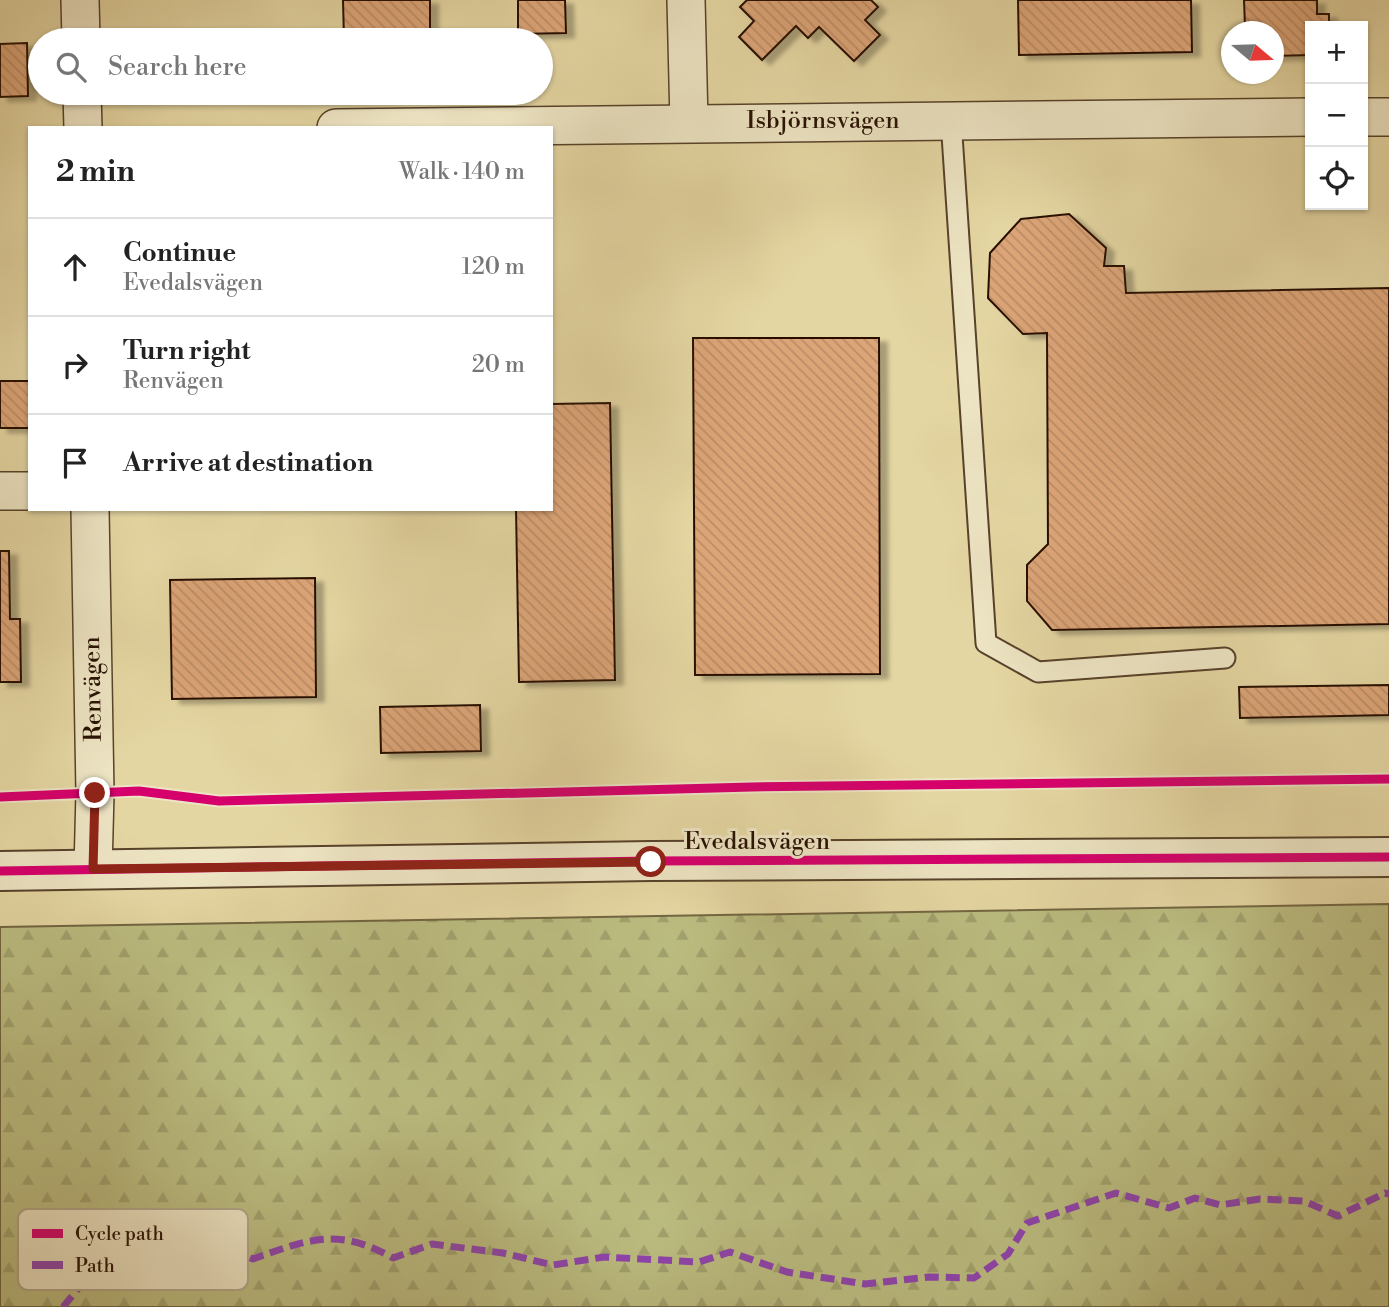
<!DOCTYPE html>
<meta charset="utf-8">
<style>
:root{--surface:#fff;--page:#f6f6f6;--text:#222;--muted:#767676;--line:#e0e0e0}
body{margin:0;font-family:"Libre Bodoni",serif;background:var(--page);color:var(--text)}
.controls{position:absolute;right:21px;top:21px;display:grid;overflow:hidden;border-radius:0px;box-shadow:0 2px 5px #0004}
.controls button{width:63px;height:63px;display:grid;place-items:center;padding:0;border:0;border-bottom:2px solid var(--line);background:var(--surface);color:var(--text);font:35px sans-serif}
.compass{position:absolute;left:1221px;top:21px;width:63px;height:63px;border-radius:50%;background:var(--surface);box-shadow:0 2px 5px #0004;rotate:109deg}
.stop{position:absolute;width:21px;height:21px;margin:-16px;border:5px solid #8f2418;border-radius:50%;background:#fff}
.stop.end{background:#8f2418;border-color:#fff;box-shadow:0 2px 7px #0008}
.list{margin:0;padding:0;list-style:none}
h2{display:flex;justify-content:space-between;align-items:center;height:91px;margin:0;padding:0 28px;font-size:30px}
h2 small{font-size:23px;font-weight:400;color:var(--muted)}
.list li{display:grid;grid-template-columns:46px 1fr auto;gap:21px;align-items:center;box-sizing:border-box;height:98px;padding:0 28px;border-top:2px solid var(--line)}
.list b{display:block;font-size:26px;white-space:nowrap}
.list p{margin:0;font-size:23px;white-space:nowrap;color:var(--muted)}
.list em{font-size:23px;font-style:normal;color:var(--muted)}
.icon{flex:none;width:38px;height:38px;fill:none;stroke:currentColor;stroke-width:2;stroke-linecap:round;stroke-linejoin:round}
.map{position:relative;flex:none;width:1389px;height:1307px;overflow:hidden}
.search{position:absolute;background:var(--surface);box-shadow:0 2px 5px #0004;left:28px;top:28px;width:525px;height:77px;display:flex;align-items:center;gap:18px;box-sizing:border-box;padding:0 24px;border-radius:38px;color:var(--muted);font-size:26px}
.panel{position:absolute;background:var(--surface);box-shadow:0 2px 5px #0004;left:28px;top:126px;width:525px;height:385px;border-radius:0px}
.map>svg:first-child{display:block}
.forest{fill:url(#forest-firs);stroke:#726641;stroke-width:2}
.building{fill:url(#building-back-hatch);stroke:#281102;stroke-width:2;filter:url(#shadow)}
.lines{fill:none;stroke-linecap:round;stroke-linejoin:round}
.service-casing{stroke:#57422a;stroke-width:23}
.minor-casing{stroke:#57422a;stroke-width:40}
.tertiary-casing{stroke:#57422a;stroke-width:42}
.service{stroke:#ede4c3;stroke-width:19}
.minor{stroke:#ede4c3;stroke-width:37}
.tertiary{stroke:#ede4c3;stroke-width:38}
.quiet{stroke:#8e44ad;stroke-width:7;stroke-dasharray:14 7;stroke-linecap:butt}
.cycleway-casing{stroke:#ede4c3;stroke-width:13}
.cycleway{stroke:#d6006c;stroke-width:9}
.route{stroke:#8f2418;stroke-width:9}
.labels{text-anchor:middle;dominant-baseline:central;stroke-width:6;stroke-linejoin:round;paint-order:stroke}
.street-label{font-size:24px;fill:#281102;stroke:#ede4c3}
.key{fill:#ede4c3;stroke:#b2a589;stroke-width:2}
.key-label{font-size:19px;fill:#281102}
</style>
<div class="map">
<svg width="1389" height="1307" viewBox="0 0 1389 1307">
<defs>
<pattern id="forest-firs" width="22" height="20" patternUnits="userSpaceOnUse" patternTransform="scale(1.75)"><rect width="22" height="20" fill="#bbbc80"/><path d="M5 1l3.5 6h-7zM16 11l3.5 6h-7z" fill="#a1a16d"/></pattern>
<pattern id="building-back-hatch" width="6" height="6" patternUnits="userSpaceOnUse" patternTransform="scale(1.75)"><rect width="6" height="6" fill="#dca578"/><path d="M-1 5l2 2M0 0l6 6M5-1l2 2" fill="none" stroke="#bd8d66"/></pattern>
<filter id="shadow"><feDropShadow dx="8" dy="4.5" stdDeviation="2" flood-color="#0004"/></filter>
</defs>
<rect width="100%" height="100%" fill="#e4d6a2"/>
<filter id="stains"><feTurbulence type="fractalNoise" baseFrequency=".00286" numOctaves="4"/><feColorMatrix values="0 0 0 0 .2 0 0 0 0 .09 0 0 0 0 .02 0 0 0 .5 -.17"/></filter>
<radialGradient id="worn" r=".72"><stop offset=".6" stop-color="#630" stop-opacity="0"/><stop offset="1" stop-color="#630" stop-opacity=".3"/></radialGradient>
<!-- forest -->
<polygon class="forest" points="1389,904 1389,1307 0,1307 0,927"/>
<!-- building -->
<g class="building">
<polygon points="343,0 430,0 430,40 344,40"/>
<polygon points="518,0 565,0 566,33 518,34"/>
<polygon points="747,0 871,0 878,7 865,20 880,35 854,61 819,27 808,38 796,26 762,60 739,37 754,21 740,7"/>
<polygon points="1018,0 1191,0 1192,52 1019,55"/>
<polygon points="1244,0 1317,0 1317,14 1329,14 1329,26 1310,26 1310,55 1274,56 1274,32 1245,27"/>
<polygon points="27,43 28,96 0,97 0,44"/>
<polygon points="1069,214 1106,248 1104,266 1124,266 1126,293 1389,288 1389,624 1052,630 1027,601 1027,565 1048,544 1047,333 1023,334 988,298 990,253 1021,219"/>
<polygon points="693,338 879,338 880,674 695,675"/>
<rect x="0" y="381" width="30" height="47"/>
<polygon points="610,403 615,680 519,682 516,509 551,509 551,404"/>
<polygon points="0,551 9,551 10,619 20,619 21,682 0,682"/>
<polygon points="315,578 316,697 172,699 170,580"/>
<polygon points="1389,685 1389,715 1240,718 1239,687"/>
<polygon points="480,705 481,751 381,753 380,707"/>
</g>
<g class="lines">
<defs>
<polyline id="service" points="951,120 986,643 1038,672 1225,658"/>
<g id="minor">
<polyline points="80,0 81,40"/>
<polyline points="686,0 689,122"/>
<polyline points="82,93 83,128"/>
<polyline points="1363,117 1389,117"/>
<polyline points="336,128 1310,117"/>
<polyline points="0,491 30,491"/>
<polyline points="90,509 95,793 93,869"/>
</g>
<polyline id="tertiary" points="0,871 651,861 1389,857"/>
</defs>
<!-- service casing -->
<use href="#service" class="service-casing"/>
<!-- minor casing -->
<use href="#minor" class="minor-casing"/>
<!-- tertiary casing -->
<use href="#tertiary" class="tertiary-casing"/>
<!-- service -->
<use href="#service" class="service"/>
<!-- minor -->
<use href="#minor" class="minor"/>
<!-- tertiary -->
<use href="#tertiary" class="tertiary"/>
<!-- quiet -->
<path class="quiet" d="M63,1307L87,1278L109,1268L130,1287H155L177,1261L211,1241L253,1259C309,1239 338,1227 393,1258L432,1244L503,1253L553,1265L604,1257L699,1262L730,1252L787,1272L865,1284L929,1277L974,1278L1008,1254L1027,1223L1116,1193L1169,1208L1195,1198L1220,1205L1260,1199L1304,1201L1338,1216L1385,1193L1389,1194"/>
<defs>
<g id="cycleway">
<polyline points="0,797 139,791 219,801 752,787 1389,779"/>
<polyline points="0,871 651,861 1389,857"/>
</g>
</defs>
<!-- cycleway casing -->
<use href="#cycleway" class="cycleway-casing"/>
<!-- cycleway -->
<use href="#cycleway" class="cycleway"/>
</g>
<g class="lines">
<!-- route -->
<polyline class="route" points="95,793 93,869 651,862"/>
</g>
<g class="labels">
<!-- street labels -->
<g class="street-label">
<text x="823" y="121">Isbjörnsvägen</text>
<text transform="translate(93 689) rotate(-91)">Renvägen</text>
<text x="757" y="842">Evedalsvägen</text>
</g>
</g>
<!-- legend -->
<rect x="18" y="1209" width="230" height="81" rx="10" class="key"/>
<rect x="32" y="1229" width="31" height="9" fill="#d6006c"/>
<rect x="32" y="1261" width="31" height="8" fill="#8e44ad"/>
<g class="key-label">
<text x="75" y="1240">Cycle path</text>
<text x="75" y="1272">Path</text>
</g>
<rect width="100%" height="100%" filter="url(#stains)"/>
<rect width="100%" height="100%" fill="url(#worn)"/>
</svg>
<div class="controls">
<button>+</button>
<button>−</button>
<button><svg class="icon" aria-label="locate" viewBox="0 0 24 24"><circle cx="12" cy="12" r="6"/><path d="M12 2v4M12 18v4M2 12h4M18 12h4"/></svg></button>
</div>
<svg class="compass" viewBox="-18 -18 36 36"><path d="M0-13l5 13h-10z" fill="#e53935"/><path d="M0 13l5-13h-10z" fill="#767676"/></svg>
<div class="stop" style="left:651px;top:862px"></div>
<div class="stop end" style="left:95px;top:793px"></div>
<div class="search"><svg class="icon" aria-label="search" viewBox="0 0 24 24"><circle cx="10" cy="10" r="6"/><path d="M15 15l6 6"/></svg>Search here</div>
<section class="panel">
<h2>2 min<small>Walk · 140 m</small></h2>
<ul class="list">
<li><svg class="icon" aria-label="ahead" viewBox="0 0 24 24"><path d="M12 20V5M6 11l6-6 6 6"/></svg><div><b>Continue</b><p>Evedalsvägen</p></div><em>120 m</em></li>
<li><svg class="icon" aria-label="right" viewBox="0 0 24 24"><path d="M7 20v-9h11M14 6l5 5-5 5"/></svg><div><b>Turn right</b><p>Renvägen</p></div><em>20 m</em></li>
<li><svg class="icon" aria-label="arrive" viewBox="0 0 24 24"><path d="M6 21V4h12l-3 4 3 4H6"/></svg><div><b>Arrive at destination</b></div></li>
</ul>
</section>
</div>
